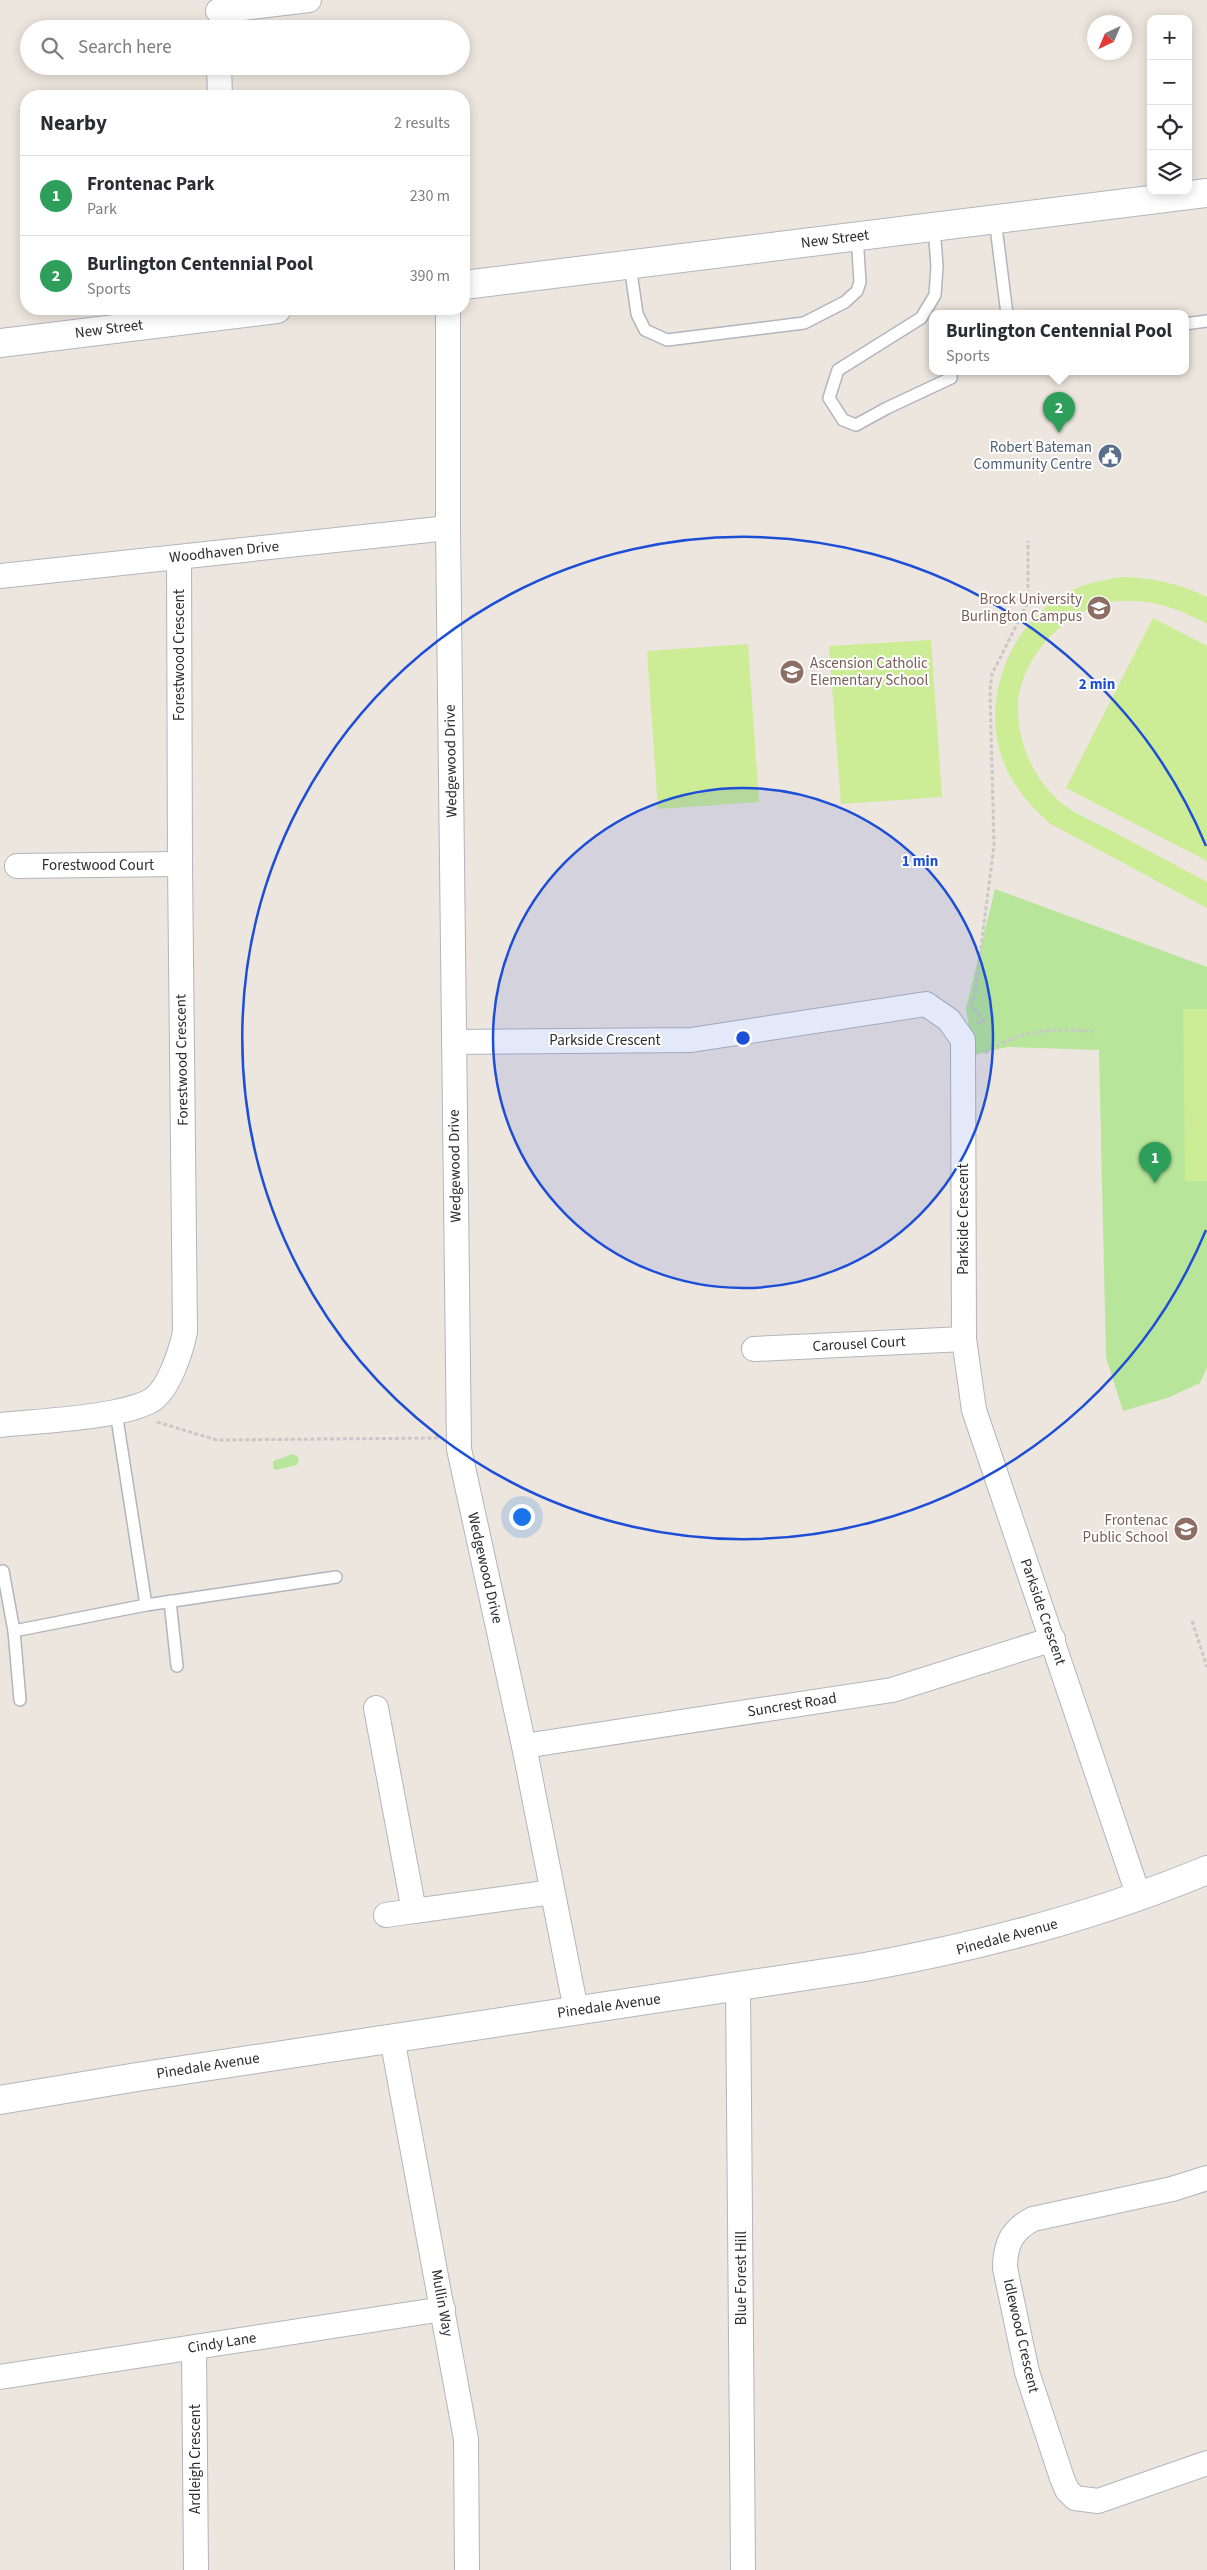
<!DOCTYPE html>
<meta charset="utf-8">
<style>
:root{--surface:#fff;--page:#f7f7f7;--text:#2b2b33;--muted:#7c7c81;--line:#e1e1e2;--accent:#b45309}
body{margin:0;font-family:"Source Sans 3",sans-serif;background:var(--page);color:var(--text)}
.controls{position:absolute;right:15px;top:15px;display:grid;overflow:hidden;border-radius:10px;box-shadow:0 2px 12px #0003}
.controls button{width:45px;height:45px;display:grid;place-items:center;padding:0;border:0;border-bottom:1px solid var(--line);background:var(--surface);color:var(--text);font:25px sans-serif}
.compass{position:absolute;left:1087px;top:15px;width:45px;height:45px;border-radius:50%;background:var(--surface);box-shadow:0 2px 12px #0003;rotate:224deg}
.you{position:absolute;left:521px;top:1516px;width:18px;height:18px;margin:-12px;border:4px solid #fff;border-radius:50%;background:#1a73e8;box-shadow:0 0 0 8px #1a73e833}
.badge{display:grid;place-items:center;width:32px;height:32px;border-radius:50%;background:var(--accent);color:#fff;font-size:16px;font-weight:700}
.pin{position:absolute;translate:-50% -41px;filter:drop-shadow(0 1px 2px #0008)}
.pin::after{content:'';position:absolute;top:26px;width:18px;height:15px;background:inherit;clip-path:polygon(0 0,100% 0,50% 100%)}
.popup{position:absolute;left:929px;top:310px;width:260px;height:65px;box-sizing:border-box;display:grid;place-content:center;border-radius:10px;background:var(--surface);filter:drop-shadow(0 1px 4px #0005);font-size:16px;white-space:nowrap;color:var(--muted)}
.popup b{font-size:19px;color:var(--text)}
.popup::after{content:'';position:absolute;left:50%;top:100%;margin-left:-10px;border:10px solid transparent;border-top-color:var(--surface)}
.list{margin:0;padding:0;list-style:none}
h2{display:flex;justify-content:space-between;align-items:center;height:65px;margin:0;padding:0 20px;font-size:21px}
h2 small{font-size:16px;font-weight:400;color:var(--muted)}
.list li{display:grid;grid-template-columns:32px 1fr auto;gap:15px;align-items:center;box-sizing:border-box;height:80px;padding:0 20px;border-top:1px solid var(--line)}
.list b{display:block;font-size:19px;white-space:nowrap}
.list p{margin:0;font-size:16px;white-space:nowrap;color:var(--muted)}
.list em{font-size:16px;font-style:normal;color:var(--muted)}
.icon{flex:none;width:28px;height:28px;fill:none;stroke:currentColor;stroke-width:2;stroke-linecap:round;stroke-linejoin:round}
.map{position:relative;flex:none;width:1207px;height:2570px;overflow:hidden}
.search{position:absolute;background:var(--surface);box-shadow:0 2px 12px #0003;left:20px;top:20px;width:450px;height:55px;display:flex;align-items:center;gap:12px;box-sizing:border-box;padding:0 18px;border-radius:28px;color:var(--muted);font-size:19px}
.panel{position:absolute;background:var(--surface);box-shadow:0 2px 12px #0003;left:20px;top:90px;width:450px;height:225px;border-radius:20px}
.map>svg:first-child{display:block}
.green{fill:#b7e599}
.pitch{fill:#ccec95}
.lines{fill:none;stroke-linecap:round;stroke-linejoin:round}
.service-casing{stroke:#b2b5bf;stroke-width:14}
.minor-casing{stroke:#b2b5bf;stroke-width:26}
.tertiary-casing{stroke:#b2b5bf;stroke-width:30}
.secondary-casing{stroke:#b2b5bf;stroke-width:30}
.path{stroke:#c8c8c8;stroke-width:3;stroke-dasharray:4 2.5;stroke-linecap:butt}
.service{stroke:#fff;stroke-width:11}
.minor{stroke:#fff;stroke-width:24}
.tertiary{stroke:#fff;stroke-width:28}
.secondary{stroke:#fff;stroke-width:28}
.ring{fill:none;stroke:#1d4ed8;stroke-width:2.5}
.labels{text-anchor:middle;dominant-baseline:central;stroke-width:4;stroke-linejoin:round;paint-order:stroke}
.street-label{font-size:15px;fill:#2c2c2c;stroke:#fff}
.service-label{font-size:15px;fill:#4e5e75;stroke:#fff;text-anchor:end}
.education-label{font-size:15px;fill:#785e54;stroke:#fff;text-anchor:end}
.centre{fill:#1d4ed8;stroke:#fff;stroke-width:2.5}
.ring-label{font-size:15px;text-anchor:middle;font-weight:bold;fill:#1d4ed8;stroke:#fff;stroke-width:4;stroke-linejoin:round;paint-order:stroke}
</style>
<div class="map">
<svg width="1207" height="2570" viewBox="0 0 1207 2570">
<rect width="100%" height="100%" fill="#ede6de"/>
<!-- green -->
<g class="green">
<polygon points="995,889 1207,967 1207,1367 1200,1383 1167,1398 1123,1411 1106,1357 1099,1050 1007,1047 974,1055 966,1009"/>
<polygon points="293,1454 299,1458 297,1465 276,1470 273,1468 273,1461"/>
</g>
<!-- pitch -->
<g class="pitch">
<path d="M1121,577C1152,578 1179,583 1207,597V624C1179,609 1154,599 1121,601C1071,603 1020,656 1018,705C1017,737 1029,768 1050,792C1065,810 1090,820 1110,830C1142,847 1175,865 1207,882V908L1049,823C1034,809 1019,793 1009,774C972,704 1013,607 1088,584C1098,581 1110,579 1121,577Z"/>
<polygon points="1153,618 1207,646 1207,861 1066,788"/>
<polygon points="931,640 942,797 841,804 829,646"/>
<polygon points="748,644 759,802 658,809 647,651"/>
<polygon points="1183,1009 1207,1009 1207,1181 1185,1181"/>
</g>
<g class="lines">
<defs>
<g id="service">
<polyline points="995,219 1007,314"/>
<polyline points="934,227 937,266 935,295 921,318 838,370 829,398 843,420 856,425 887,408 951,378 951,372"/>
<polyline points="630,265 637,314 645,330 667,340 804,323 845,302 857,291 860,282 857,236"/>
<polyline points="1185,324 1207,321"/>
<polyline points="116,1412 146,1605"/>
<polyline points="3,1571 14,1631 20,1700"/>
<polyline points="170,1601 177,1666"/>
<polyline points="14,1631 146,1605 336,1577"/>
</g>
<g id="minor">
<polyline points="218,11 309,0"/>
<polyline points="219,66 220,96"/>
<polyline points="448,309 448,528 459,1449 524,1746 576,2010"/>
<polyline points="0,576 448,528"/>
<polyline points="17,866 180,864"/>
<polyline points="454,1042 691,1040 926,1004 949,1020 963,1040 964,1339 974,1410 1139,1897"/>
<polyline points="754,1349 964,1339"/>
<path d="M0,1425C38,1421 121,1418 152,1400C169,1389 181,1351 185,1332L180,864L179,557"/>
<polyline points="376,1708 414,1911 552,1892"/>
<polyline points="524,1746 892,1690 1053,1639"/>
<polyline points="386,1915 414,1911"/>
<polyline points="738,1986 743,2570"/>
<polyline points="392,2038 466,2439 467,2570"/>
<path d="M1207,2178L1172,2189L1033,2219C1012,2230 1005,2244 1005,2268L1027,2372L1062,2478L1067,2490L1075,2498L1098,2501L1207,2463"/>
<polyline points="194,2348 196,2570"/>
<polyline points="0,2377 443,2309"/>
</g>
<path id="tertiary" d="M0,2100L137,2077L865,1967C983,1946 1096,1916 1207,1870"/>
<g id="secondary">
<polyline points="464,285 1207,193"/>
<polyline points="0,343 277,309"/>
</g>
</defs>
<!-- service casing -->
<use href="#service" class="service-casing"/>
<!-- minor casing -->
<use href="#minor" class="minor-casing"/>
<!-- tertiary casing -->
<use href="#tertiary" class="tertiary-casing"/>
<!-- secondary casing -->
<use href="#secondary" class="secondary-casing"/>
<!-- path -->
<g class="path">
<polyline points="977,1024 984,1021 972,1005 975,994 994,845 990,690 992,674 1028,602 1028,541"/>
<path d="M985,1053C1019,1030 1055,1027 1094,1032"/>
<polyline points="157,1422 217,1440 438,1438"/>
<polyline points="1192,1621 1207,1667"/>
</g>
<!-- service -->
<use href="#service" class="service"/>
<!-- minor -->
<use href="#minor" class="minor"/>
<!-- tertiary -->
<use href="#tertiary" class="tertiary"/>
<!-- secondary -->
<use href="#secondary" class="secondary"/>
</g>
<!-- distance rings -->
<circle cx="743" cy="1038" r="250" fill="#1d4ed8" fill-opacity=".12"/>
<g class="ring">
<circle cx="743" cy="1038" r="250"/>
<path d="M1206 1230A501 501 0 1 1 1206 846"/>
</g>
<!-- icons -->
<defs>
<symbol id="civic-disc" viewBox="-11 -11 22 22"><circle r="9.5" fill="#5c6f8a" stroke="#fff"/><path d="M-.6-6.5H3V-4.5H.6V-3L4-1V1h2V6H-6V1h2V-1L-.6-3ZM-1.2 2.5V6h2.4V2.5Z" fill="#fff"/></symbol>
<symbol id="university-disc" viewBox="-11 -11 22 22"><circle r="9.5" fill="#8d6e63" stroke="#fff"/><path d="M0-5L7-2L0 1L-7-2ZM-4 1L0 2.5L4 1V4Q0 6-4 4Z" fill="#fff"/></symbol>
<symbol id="school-disc" viewBox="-11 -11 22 22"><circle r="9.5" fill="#8d6e63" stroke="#fff"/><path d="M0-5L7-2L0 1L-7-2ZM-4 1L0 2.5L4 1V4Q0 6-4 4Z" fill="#fff"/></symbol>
</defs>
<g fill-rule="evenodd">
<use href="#civic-disc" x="1096" y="442" width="28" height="28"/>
<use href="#university-disc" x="1085" y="594" width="28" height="28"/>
<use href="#school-disc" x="778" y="658" width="28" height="28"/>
<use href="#school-disc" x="1172" y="1515" width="28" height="28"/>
</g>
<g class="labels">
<!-- street labels -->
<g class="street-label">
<text transform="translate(835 239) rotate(-7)">New Street</text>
<text transform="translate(109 329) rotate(-7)">New Street</text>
<text transform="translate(224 552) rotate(-6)">Woodhaven Drive</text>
<text transform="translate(179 655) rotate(-90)">Forestwood Crescent</text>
<text transform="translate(451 761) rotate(-91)">Wedgewood Drive</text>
<text x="98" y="865">Forestwood Court</text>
<text x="605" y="1040">Parkside Crescent</text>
<text transform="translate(182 1060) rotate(-91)">Forestwood Crescent</text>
<text transform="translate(455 1166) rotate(-91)">Wedgewood Drive</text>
<text transform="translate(963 1219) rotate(-90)">Parkside Crescent</text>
<text transform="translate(859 1344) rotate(-3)">Carousel Court</text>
<text transform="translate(485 1568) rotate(77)">Wedgewood Drive</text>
<text transform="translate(1043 1612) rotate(71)">Parkside Crescent</text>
<text transform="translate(792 1705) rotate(-9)">Suncrest Road</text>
<text transform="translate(1007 1937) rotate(-15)">Pinedale Avenue</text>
<text transform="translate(609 2006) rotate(-8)">Pinedale Avenue</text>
<text transform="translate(208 2066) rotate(-9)">Pinedale Avenue</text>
<text transform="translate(741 2278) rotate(-90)">Blue Forest Hill</text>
<text transform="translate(442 2303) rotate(80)">Mullin Way</text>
<text transform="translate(1021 2336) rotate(77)">Idlewood Crescent</text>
<text transform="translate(222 2343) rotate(-9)">Cindy Lane</text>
<text transform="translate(195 2459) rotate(-90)">Ardleigh Crescent</text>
</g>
<!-- service labels -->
<g class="service-label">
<text x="1092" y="447">Robert Bateman<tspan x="1092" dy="17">Community Centre</tspan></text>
</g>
<!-- education labels -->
<g class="education-label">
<text x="1082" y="599">Brock University<tspan x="1082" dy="17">Burlington Campus</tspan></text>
<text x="810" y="663" text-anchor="start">Ascension Catholic<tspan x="810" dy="17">Elementary School</tspan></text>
<text x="1168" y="1520">Frontenac<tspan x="1168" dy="17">Public School</tspan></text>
</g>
</g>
<circle cx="743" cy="1038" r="8" class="centre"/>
<g class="ring-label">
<text x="1097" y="689">2 min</text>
<text x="920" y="866">1 min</text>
</g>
</svg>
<div class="controls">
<button>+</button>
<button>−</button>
<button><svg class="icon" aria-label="locate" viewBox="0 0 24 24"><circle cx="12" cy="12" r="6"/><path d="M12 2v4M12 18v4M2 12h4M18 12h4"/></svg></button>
<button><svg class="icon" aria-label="layers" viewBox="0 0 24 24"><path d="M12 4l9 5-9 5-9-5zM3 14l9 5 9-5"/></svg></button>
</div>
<svg class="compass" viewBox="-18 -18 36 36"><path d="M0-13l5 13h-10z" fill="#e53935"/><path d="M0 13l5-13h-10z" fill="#7c7c81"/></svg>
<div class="you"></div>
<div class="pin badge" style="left:1155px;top:1183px;background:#2e9e5b">1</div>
<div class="pin badge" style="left:1059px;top:433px;background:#2e9e5b">2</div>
<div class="popup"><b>Burlington Centennial Pool</b>Sports</div>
<div class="search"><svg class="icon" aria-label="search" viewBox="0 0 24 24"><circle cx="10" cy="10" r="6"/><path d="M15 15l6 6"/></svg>Search here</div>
<section class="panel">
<h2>Nearby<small>2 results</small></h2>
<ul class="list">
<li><span class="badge" style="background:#2e9e5b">1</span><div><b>Frontenac Park</b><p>Park</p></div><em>230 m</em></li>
<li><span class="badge" style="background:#2e9e5b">2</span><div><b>Burlington Centennial Pool</b><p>Sports</p></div><em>390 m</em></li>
</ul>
</section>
</div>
